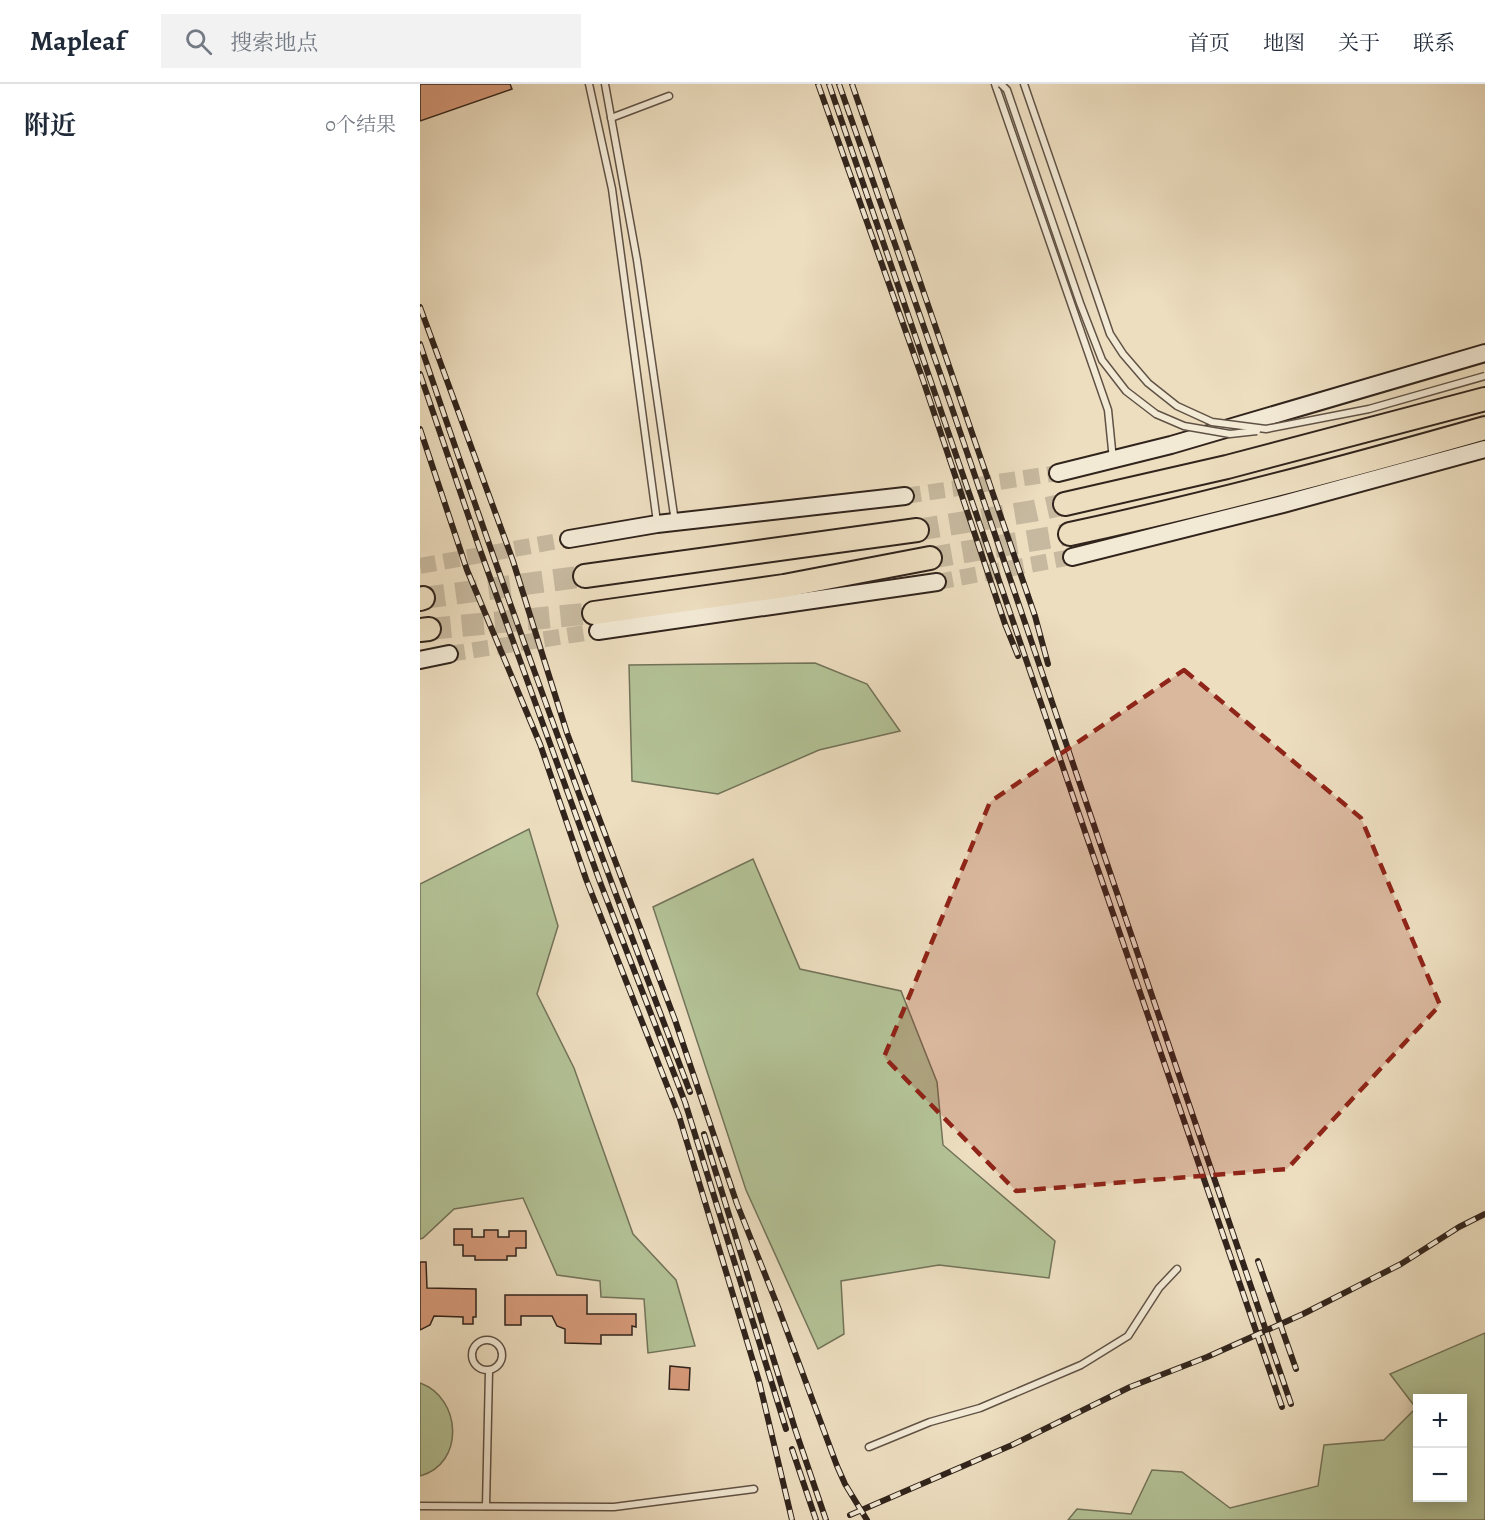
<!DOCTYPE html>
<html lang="zh">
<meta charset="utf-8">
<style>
:root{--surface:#fff;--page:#f2f2f3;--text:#1f2937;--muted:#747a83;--line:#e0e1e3}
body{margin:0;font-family:Alegreya,"Noto Serif SC",serif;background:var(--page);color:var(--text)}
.controls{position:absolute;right:18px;bottom:18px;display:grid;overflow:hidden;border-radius:0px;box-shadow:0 3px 15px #0003}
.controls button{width:54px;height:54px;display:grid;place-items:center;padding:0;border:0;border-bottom:2px solid var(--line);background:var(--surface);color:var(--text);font:30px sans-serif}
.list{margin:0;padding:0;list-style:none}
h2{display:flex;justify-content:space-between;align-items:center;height:78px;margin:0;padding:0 24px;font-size:26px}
h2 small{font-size:20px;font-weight:400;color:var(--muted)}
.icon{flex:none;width:33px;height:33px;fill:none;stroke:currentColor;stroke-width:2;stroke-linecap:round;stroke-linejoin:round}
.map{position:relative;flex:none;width:1065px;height:1436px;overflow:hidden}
header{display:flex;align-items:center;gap:36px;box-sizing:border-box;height:84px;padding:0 30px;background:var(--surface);border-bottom:2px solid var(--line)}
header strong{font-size:28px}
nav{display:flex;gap:33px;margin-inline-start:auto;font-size:21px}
.search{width:420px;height:54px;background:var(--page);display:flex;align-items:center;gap:15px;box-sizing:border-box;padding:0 21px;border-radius:0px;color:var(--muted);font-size:22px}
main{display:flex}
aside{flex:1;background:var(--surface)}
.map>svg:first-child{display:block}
.green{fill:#b3c296;stroke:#727359;stroke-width:1.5;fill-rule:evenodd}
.building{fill:#d79b7b;stroke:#31241c;stroke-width:1.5}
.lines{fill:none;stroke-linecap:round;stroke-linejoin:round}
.secondary-tunnel{stroke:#c7b99f;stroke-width:16;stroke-dasharray:16 8;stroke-linecap:butt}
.highway-tunnel{stroke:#c7b99f;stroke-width:22;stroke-dasharray:22 11;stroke-linecap:butt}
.lane-casing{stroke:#605245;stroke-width:9}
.secondary-casing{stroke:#31241c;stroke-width:20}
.highway-casing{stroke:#31241c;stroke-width:26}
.lane{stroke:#f3ead6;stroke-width:6}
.secondary{stroke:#f3ead6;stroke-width:16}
.highway{stroke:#eddec0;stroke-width:22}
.rail-casing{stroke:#31241c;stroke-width:6}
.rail{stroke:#f3ead6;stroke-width:4;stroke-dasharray:11;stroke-linecap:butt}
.lane-bridge-casing{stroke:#605245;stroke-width:9;stroke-linecap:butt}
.lane-bridge{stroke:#f3ead6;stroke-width:6}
.marked{fill:#8f2418;fill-opacity:0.2;stroke:#8f2418;stroke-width:4.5;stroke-dasharray:12 8;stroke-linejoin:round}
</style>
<header>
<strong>Mapleaf</strong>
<div class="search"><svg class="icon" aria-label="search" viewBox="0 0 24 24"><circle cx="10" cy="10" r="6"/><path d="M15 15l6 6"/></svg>搜索地点</div>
<nav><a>首页</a><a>地图</a><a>关于</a><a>联系</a></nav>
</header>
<main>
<aside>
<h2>附近<small>0个结果</small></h2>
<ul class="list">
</ul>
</aside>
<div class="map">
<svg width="1065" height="1436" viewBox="0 0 1065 1436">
<rect width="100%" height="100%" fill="#eddec0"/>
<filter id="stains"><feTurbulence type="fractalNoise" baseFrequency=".00333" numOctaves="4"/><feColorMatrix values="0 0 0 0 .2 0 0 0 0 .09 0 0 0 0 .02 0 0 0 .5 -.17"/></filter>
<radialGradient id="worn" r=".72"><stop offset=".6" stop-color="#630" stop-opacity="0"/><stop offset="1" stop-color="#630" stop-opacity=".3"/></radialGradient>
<!-- green -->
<g class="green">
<polygon points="395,579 447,600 480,647 399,666 298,710 212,697 209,581"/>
<polygon points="109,745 138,842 117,910 154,984 213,1150 256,1196 275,1262 228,1269 224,1215 181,1213 180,1197 137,1191 103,1114 34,1125 3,1154 0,1155 0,800"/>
<polygon points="333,775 380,885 481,907 517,998 523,1061 635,1157 629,1194 519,1181 421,1197 424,1250 398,1265 326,1106 233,823"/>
<path d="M1065,1249V1436H648L657,1425L711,1430L732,1386L762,1388L810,1424L898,1402L904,1361L964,1356L996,1324L970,1290ZM998,1314H1042V1414H998Z"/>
<path d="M0,1299C42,1314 45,1380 0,1392Z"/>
</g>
<!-- building -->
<g class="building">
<polygon points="0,0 90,0 92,5 0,37"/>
<polygon points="34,1145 52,1145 52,1153 64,1153 64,1146 78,1146 78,1153 89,1153 89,1147 106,1147 106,1164 96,1164 96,1172 87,1172 87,1176 55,1176 55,1172 43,1172 43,1161 34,1161"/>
<polygon points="0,1178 6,1178 7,1204 56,1205 56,1233 53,1233 53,1240 43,1240 43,1233 14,1232 10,1241 0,1246"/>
<polygon points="85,1211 167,1211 167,1230 216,1230 216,1243 212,1242 212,1251 181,1251 181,1260 145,1259 145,1245 137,1242 132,1232 101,1232 101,1241 85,1241"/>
<polygon points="250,1282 270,1284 269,1306 249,1305"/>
</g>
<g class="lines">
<!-- secondary-tunnel -->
<g class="secondary-tunnel">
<polyline points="485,412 638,389"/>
<polyline points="0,482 149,455"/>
<polyline points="517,498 652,473"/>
<polyline points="29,570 178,547"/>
</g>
<!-- highway-tunnel -->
<g class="highway-tunnel">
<polyline points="497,446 613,427 645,420"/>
<polyline points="510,474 650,450"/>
<polyline points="3,514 165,492"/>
<polyline points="9,545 174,529"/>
</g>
<defs>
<g id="lane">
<polyline points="169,0 192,105 237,438"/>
<polyline points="185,0 217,176 255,438"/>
<polyline points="575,0 688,326 693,376"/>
<polyline points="604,0 652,139"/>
<polyline points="191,34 249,12"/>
<circle cx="67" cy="1271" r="15"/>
<polyline points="449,1363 510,1338 560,1324 661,1281 708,1252 739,1204 757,1185"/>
<polyline points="0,1422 194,1423 334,1405"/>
<polyline points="66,1422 69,1287"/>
</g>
<g id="secondary">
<polyline points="638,389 751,361 1065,269"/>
<polyline points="149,455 237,440 485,412"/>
<polyline points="652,473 863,420 1065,365"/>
<polyline points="178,547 517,498"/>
<polyline points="0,576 29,570"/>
</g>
<g id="highway">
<polyline points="645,420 807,383 1065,315"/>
<path d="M650,450C790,420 928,383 1065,344"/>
<polyline points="165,492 497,446"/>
<polyline points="0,515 3,514"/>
<polyline points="174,529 364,502 510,474"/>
<polyline points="0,546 9,545"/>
</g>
</defs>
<!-- lane casing -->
<use href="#lane" class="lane-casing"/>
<!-- secondary casing -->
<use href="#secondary" class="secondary-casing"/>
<!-- highway casing -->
<use href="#highway" class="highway-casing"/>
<!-- lane -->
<use href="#lane" class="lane"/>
<!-- secondary -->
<use href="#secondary" class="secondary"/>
<!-- highway -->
<use href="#highway" class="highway"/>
<defs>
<g id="rail">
<polyline points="398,0 503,296 585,540 598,572"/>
<polyline points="409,0 862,1323"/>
<polyline points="419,0 521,292 871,1320"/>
<polyline points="432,0 615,532 628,580"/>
<polyline points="0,223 93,477 147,649 255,936 317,1120 358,1223 417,1382 425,1400 447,1436"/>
<path d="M0,260C85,511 176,760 270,1008"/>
<polyline points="0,290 59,463 180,798 265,1018 366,1345"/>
<polyline points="0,345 47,486 120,660 166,795 259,1032 339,1297 372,1436"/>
<polyline points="284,1050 375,1345 406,1436"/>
<polyline points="838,1177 876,1285"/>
<polyline points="372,1365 396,1436"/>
<polyline points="430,1431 592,1361 710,1303 787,1273 883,1230 981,1180 1039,1143 1065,1130"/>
</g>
</defs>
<!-- rail casing -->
<use href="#rail" class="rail-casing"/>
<!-- rail -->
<use href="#rail" class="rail"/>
<defs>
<g id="lane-bridge">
<polyline points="581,0 587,6 660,219 682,276 706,307 736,330 764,342 810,350 837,347"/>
<polyline points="652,139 690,250 703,270 728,299 757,322 792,338 846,345 949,325 1065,292"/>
</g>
</defs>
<!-- lane-bridge casing -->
<use href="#lane-bridge" class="lane-bridge-casing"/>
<!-- lane-bridge -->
<use href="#lane-bridge" class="lane-bridge"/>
</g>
<!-- marked area -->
<path class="marked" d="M764,586L941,734L1020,921L867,1085L596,1107L464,973L570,718Z"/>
<rect width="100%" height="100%" filter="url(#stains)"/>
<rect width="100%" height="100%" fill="url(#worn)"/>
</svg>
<div class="controls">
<button>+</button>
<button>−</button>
</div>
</div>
</main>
